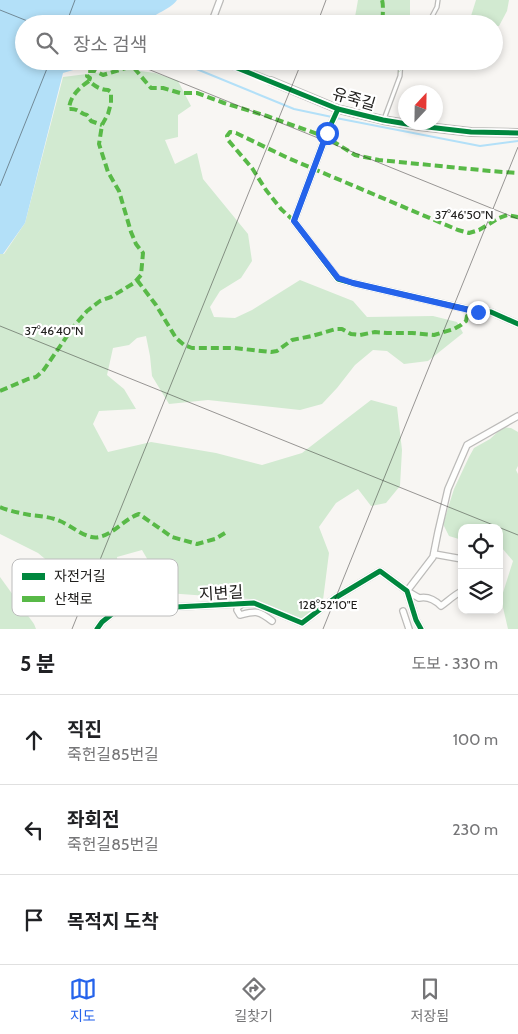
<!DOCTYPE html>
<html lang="ko">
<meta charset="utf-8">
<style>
:root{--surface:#fff;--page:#f2f2f2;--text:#202124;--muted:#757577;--line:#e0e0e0;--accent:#2563eb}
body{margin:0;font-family:Cabin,"Noto Sans KR",sans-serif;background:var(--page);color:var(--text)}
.controls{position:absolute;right:15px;bottom:15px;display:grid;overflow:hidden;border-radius:10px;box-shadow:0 2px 8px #0003}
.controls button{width:45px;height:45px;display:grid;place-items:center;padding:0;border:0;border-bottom:1px solid var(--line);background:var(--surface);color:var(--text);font:25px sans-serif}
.compass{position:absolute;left:398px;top:85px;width:45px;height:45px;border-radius:50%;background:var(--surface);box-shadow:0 2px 8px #0003;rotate:22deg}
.stop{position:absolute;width:15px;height:15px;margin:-11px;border:4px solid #2563eb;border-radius:50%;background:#fff}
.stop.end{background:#2563eb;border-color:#fff;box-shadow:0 1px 5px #0008}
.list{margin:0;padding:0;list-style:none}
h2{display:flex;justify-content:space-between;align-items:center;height:65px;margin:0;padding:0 20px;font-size:21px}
h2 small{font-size:16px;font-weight:400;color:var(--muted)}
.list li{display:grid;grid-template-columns:32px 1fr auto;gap:15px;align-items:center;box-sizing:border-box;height:90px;padding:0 20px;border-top:1px solid var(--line)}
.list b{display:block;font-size:19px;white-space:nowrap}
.list p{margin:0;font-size:16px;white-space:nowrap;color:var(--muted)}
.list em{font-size:16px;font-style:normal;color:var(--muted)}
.icon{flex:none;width:28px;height:28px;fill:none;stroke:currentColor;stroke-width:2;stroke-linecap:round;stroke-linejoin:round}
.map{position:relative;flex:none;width:518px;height:629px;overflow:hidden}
.search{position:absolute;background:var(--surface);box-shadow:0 2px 8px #0003;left:15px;right:15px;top:15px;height:55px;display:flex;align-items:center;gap:12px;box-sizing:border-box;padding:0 18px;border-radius:28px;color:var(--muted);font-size:19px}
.sheet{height:335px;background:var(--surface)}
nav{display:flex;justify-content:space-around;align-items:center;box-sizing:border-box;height:70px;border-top:1px solid var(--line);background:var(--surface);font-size:14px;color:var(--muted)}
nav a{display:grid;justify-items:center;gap:2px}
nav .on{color:var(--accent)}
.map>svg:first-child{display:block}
.green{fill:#d2ead1}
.water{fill:#b3e0f8}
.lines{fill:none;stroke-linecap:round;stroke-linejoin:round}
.stream{stroke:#b3e0f8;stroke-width:2}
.lane-casing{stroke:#bcbbb9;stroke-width:5.5}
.street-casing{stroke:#bcbbb9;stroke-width:8}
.secondary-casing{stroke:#bcbbb9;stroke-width:10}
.lane{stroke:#fefefd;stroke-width:3}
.street{stroke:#fefefd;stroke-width:5.5}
.secondary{stroke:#fefefd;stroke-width:8}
.quiet{stroke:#58b947;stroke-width:4;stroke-dasharray:8 4;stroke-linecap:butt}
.cycleway-casing{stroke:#fff;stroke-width:8}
.cycleway{stroke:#00873e;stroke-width:5}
.route{stroke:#2563eb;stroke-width:6}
.ticks{fill:none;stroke:#21201e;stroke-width:1;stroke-opacity:0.45}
.labels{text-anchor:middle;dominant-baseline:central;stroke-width:4.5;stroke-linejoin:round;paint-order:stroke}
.street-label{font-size:16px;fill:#21201e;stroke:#fff}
.key{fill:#fff;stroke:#bcbcbc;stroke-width:1}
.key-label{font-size:14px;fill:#21201e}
.ticks-label{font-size:12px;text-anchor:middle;fill:#21201e;stroke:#fff;stroke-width:4.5;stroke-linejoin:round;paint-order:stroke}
</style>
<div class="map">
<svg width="518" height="629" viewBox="0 0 518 629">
<rect width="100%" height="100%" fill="#f8f6f3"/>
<!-- green -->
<g class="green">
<polygon points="358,0 410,0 410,19 398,24 364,24 355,17"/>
<polygon points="476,0 509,0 507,11 499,26 494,26 494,24 477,24 471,16"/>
<polygon points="126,69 155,73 178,81 191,106 178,115 178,137 165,140 175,164 197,153 203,179 248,234 252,261 241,278 220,291 210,307 214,317 235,318 252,310 300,280 353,301 367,317 433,316 457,322 463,333 428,361 404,364 387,351 373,350 355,365 337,388 322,404 300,410 208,400 169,404 152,376 150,356 146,336 137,338 129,345 113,348 107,375 124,389 136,409 99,411 93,424 108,452 151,442 216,453 262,465 302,453 371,400 397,407 402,450 400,486 386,503 371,506 358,489 336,503 319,527 329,553 323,600 302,623 249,599 167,593 142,550 117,557 120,588 93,599 38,553 0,534 0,254 4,254 25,223 63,77"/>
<polygon points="503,427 511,428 518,432 518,466 516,470 518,474 518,629 508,629 501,599 513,561 502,548 499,547 499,528 462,528 462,540 449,536 443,524 454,489 469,457 474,448 490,439"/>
<polygon points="0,577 34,624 36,629 0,629"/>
</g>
<!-- water -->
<path class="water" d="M0,0H177C169,11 154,12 147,24H24V61H104L63,73L25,223L3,254H0Z"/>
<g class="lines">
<!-- stream -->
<g class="stream">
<polyline points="177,61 294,109 332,117"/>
<polyline points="336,118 480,146 518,141"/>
</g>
<defs>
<g id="lane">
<polyline points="428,24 437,7 438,0"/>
<polyline points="384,119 400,76 401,61"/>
</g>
<g id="street">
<polyline points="211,24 220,0"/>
<polyline points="220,61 271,81"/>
<polyline points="338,109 327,133 294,221 338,279 353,283 475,311 491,312 518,324"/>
<polyline points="434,554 462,559"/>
<path d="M462,591C454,595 448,601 441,606C435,600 428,596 419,598L407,591L433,557L438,532L448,489L467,445L518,416"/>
<path d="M242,604L238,607L237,610L240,615C256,611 258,610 272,621"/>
<polyline points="403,611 409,629"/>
<polyline points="97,629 102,622 117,610 254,603 302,623 335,598 380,571 407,591 416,620 421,629"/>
</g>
<polyline id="secondary" points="271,81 338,109 383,120 419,126 471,132 518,133"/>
</defs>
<!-- lane casing -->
<use href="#lane" class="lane-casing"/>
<!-- street casing -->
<use href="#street" class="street-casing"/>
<!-- secondary casing -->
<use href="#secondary" class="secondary-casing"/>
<!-- lane -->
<use href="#lane" class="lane"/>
<!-- street -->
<use href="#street" class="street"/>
<!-- secondary -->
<use href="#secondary" class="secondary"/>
<!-- quiet -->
<g class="quiet">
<path d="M382,0C384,6 382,17 383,24"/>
<polyline points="393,61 400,71"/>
<path d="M89,81C79,88 70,96 69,109C79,108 80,114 87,115L91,121L102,125"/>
<polyline points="294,221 281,209 266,190 252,168 228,140 227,136 230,132 236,133 288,158 458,230 469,233 479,230 499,218 507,215 518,217"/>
<polyline points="137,280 156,305 176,338 184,345 192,348 234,348 271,352 277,351 292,340 312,336 336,329 342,329 351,334 360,335 375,332 387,333 412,333 434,335 454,329 461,325 466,321 467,316 472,317 475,311"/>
<path d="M0,391L28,379L36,377L43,371L74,326L87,311L100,301L111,297L134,283L141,275L143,253L136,244L131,232L119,191L108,172L99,144L102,125L108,114L111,103V92L108,90C100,90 95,86 89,81L90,78L87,76L88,71H95L103,75L129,67L134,68L151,88H163L180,93H197L224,103L267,116L326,137L355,155L379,160L490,171L518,173"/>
<path d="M0,507C9,511 20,513 30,515C40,516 51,517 60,521C72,526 87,540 99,537C114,534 124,519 139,514L172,537L197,544L215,539L225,533"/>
</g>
<defs>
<g id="cycleway">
<polyline points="220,61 338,109 383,120 419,126 471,132 518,133"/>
<polyline points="338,109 327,133 294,221 338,279 353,283 475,311 491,312 518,324"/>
<polyline points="97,629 102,622 117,610 254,603 302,623 335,598 380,571 407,591 416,620 421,629"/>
</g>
</defs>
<!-- cycleway casing -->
<use href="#cycleway" class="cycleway-casing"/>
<!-- cycleway -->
<use href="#cycleway" class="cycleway"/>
</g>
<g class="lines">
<!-- route -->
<polyline class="route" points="327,133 294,221 338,278 353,283 478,312"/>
</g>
<!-- ticks -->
<path class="ticks" d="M0,10L35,24M66,24L75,0M317,24L326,0M128,61L518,219M0,186L50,61M0,326L518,535M72,629L302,61M323,629L518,147"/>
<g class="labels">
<!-- street labels -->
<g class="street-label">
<text transform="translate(354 99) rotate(16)">유죽길</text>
<text transform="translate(221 593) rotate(-3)">지변길</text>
</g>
</g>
<!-- legend -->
<rect x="12" y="559" width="166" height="57" rx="8" class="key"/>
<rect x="22" y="573" width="23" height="7" fill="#00873e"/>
<rect x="22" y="596" width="23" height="6" fill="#58b947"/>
<g class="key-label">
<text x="54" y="581">자전거길</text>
<text x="54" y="604">산책로</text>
</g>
<g class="ticks-label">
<text x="464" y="219">37°46'50"N</text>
<text x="54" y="335">37°46'40"N</text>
<text x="328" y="609">128°52'10"E</text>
</g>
</svg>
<div class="controls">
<button><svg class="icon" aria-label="locate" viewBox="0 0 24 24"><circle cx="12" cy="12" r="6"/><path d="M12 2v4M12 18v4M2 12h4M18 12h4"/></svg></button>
<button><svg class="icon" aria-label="layers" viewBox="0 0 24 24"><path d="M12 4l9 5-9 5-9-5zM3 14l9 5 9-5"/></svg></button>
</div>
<svg class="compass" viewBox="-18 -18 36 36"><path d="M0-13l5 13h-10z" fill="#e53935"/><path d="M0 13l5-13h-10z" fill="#757577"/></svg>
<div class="stop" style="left:327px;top:133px"></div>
<div class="stop end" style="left:478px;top:312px"></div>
<div class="search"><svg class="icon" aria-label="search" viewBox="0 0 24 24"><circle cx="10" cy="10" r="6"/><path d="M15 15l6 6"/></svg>장소 검색</div>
</div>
<section class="sheet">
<h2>5 분<small>도보 · 330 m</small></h2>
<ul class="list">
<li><svg class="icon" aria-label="ahead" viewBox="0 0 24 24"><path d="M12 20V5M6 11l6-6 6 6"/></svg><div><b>직진</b><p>죽헌길85번길</p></div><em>100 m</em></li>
<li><svg class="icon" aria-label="left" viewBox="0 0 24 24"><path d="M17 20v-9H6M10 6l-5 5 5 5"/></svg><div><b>좌회전</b><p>죽헌길85번길</p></div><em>230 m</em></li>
<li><svg class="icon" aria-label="arrive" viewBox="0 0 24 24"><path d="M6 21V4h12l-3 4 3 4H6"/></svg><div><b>목적지 도착</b></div></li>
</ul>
</section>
<nav>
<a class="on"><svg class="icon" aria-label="map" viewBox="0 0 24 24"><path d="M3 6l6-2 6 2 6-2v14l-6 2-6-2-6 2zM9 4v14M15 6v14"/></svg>지도</a>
<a><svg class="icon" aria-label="directions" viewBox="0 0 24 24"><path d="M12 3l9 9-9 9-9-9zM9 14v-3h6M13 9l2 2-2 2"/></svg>길찾기</a>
<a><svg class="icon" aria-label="saved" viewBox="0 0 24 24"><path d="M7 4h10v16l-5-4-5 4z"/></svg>저장됨</a>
</nav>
